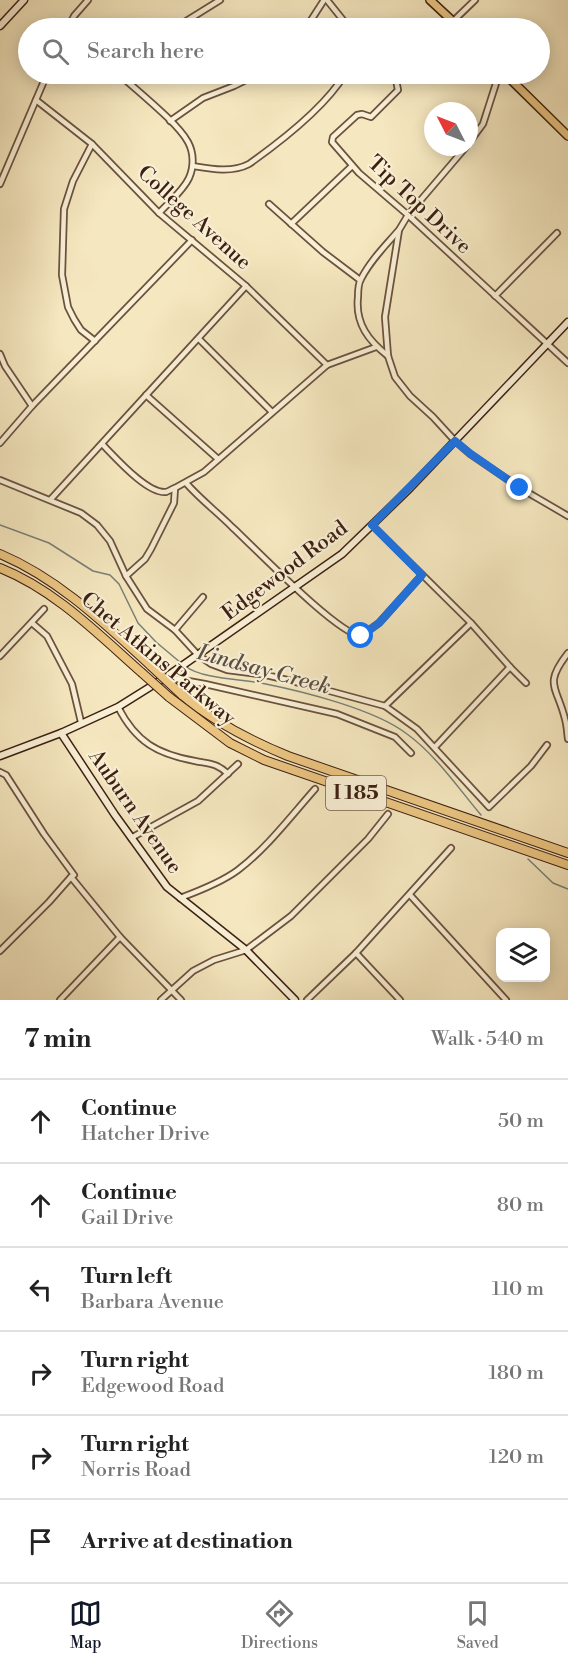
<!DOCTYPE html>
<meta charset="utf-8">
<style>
:root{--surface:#fff;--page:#f6f6f6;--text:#222;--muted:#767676;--line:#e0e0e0;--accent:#111827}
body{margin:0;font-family:"Libre Bodoni",serif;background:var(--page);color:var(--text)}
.controls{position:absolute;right:18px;bottom:18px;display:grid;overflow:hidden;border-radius:12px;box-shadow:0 3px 15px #0003}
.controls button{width:54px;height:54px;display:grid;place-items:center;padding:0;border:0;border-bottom:2px solid var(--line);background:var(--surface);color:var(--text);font:30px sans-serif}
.compass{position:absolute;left:424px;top:102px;width:54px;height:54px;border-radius:50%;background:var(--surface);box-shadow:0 3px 15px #0003;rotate:312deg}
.stop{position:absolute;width:18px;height:18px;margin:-14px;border:4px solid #1a73e8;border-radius:50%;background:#fff}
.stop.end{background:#1a73e8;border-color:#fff;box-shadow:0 2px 6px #0008}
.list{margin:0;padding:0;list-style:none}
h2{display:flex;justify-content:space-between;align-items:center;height:78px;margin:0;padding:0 24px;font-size:26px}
h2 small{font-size:20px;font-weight:400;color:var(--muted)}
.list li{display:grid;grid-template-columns:39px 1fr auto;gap:18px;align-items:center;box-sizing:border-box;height:84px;padding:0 24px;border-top:2px solid var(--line)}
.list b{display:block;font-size:22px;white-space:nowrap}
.list p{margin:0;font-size:20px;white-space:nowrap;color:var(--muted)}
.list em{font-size:20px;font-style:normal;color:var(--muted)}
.icon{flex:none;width:33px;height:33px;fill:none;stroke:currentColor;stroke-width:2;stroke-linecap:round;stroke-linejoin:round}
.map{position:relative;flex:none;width:568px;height:1000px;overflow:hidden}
.search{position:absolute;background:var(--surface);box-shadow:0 3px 15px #0003;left:18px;right:18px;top:18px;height:66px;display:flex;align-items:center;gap:15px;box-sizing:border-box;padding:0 21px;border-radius:33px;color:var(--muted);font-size:22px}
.sheet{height:582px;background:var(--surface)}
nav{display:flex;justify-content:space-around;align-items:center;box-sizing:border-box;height:84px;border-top:2px solid var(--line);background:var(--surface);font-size:16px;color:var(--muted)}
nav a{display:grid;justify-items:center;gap:3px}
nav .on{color:var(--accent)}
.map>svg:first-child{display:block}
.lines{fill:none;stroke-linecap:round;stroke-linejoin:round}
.stream{stroke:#787f78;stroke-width:1.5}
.street-casing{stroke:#6b523f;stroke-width:8}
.secondary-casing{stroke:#3d2014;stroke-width:9}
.primary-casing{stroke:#3d2014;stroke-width:10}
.highway-casing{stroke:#3d2014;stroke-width:10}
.street{stroke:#f8efd5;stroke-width:4.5}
.secondary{stroke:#f8efd5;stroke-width:6}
.primary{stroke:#eac480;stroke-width:7}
.highway{stroke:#eac480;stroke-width:8}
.highway-bridge-casing{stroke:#3d2014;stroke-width:10;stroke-linecap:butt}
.highway-bridge{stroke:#eac480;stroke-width:8}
.route{stroke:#1a73e8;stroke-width:8}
.labels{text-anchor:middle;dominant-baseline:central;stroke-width:4.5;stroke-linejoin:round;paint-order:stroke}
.shield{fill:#f8efd5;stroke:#755e4e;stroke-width:1.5}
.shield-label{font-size:20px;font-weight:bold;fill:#3d2014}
.street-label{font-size:21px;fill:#3d2014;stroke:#f8efd5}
.water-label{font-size:22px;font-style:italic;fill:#5b4f46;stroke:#f8efd5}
</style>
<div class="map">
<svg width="568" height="1000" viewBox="0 0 568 1000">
<rect width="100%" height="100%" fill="#f5e7bf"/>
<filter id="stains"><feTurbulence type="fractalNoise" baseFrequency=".00333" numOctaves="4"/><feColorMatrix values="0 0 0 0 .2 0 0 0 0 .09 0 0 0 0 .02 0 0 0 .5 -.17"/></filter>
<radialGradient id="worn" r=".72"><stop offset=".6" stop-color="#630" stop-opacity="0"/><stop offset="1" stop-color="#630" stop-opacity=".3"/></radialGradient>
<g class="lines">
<!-- stream -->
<g class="stream">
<polyline points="0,525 49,543 93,571 110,575 119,584 138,623 156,642 181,663"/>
<path d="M185,666C202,679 239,679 261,683C301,691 375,709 407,734C436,755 458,788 481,815"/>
<polyline points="528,859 553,883 568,889"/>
</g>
<defs>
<g id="street">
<polyline points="327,0 343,20 347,28"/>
<polyline points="68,28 74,16 88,0"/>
<polyline points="175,28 220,0"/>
<polyline points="306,28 324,0"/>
<polyline points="446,28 475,0"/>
<path d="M119,74C137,91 177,122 188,142C194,153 194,167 189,178C183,191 169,202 159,213"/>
<polyline points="401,74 396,80 398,90 371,117 362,114 357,115 333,137 332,142 359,173 408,215 568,363"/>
<polyline points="36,100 92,144 159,213 246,286 327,365"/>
<polyline points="170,121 203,98 234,86 258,74"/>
<polyline points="469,143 483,124 499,74"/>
<polyline points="92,144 73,181 64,209 62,275 68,307 74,319 81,330 95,341"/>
<polyline points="466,147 408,215 399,230 385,317 388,356 395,377 410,396 433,417 455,441 470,454 520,488 568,516"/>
<path d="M193,166C211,169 232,173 249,164C280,142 326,106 345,74"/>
<polyline points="0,184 47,74"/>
<polyline points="269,204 323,252 360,280"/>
<polyline points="291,224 352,166"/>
<polyline points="495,296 557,233"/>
<polyline points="199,339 272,412"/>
<polyline points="0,354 5,366 32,406"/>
<path d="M388,356C369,341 355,324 358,297C358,292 358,284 361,279C370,261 385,246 398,231"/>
<polyline points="146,395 218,459"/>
<polyline points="0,443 32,406 192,240"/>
<path d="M102,444C115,457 147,494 166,492C169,491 172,489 175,488"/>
<polyline points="0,480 81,513 97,525 110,541 126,576 147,609 175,630 198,655 211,664 227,670 266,675 300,683 385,706 417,729 489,807 531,766 547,745"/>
<path d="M186,483C200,499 217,512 232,527C254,547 337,634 361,636L379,623L422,575"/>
<polyline points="51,499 246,286"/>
<polyline points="372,525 471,623 510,667 526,683"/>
<polyline points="126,576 145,559 151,549 174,503 175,488 204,472 327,365 376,347"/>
<polyline points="32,623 47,636 72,684 81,722"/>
<polyline points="175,630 203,597"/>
<path d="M568,653C543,685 557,686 565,719C567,726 567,732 568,739"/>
<polyline points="0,656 44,609"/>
<polyline points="166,677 205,684 337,714 395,737 411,753"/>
<polyline points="385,706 471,623"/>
<path d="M118,707C136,742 157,754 195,761C210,764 217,763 228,774"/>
<polyline points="435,747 510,667"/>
<polyline points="0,772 6,775 44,834 74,875 71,877 120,937 181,1000"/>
<polyline points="131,838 198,801 238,764"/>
<polyline points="410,895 506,1000"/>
<path d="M180,898C199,891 222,882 238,870C267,848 291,816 315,789"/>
<polyline points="0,951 49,902 71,877"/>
<polyline points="356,953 400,1000"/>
<polyline points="60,1000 120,937"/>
<polyline points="161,1000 193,971 214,960 246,950 291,916 368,839 388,814"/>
<polyline points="307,1000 356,953 451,848"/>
</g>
<g id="secondary">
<polyline points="0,26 24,0"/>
<polyline points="61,733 115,815 167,887 246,950 295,1000"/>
<polyline points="0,756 61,733 118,707 166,677 342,554 410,488 568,322"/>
</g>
<g id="primary">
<polyline points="430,0 460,28"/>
<polyline points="505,74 568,136"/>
</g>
<g id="highway">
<path d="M0,554C59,579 105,624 151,666"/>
<path d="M0,568C55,590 97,633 141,672"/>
<path d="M182,695C214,722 249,740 288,756L568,853"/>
<polyline points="169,697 230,743 264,760 568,865"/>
</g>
</defs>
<!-- street casing -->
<use href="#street" class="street-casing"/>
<!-- secondary casing -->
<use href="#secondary" class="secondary-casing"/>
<!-- primary casing -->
<use href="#primary" class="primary-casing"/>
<!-- highway casing -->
<use href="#highway" class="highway-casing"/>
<!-- street -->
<use href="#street" class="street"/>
<!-- secondary -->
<use href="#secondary" class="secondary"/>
<!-- primary -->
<use href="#primary" class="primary"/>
<!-- highway -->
<use href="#highway" class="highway"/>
<defs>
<g id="highway-bridge">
<polyline points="151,666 182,695"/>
<polyline points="141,672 169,697"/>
</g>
</defs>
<!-- highway-bridge casing -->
<use href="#highway-bridge" class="highway-bridge-casing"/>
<!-- highway-bridge -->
<use href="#highway-bridge" class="highway-bridge"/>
</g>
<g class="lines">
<!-- route -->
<polyline class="route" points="361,636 379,623 422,575 372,525 455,441 471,454 520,488"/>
</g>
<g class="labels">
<!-- shield labels -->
<rect class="shield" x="326" y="776" width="60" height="34" rx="4.5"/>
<g class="shield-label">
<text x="356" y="793">I 185</text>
</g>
<!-- street labels -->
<g class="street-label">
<text transform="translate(419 205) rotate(43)">Tip Top Drive</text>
<text transform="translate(194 218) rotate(42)">College Avenue</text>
<text transform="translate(285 571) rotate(-37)">Edgewood Road</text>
<text transform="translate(158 659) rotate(40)">Chet Atkins Parkway</text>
<text transform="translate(135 812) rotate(55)">Auburn Avenue</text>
</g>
<!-- water labels -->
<g class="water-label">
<text transform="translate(264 670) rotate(15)">Lindsay Creek</text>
</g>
</g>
<rect width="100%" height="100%" filter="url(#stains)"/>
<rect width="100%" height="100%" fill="url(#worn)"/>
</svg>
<div class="controls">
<button><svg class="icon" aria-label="layers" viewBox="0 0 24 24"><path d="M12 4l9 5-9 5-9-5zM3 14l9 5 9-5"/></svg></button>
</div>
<svg class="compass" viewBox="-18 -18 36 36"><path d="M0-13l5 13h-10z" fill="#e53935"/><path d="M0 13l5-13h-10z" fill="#767676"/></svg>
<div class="stop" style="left:361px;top:636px"></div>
<div class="stop end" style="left:520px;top:488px"></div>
<div class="search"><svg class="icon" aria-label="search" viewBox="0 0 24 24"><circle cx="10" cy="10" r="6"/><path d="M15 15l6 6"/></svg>Search here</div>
</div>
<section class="sheet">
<h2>7 min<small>Walk · 540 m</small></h2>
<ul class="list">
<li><svg class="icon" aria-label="ahead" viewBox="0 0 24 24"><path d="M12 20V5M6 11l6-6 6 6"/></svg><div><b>Continue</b><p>Hatcher Drive</p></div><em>50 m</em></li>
<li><svg class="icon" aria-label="ahead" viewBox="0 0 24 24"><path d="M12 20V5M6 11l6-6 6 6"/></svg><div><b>Continue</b><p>Gail Drive</p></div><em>80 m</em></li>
<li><svg class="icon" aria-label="left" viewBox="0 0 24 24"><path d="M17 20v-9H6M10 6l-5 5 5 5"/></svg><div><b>Turn left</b><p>Barbara Avenue</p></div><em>110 m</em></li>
<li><svg class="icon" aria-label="right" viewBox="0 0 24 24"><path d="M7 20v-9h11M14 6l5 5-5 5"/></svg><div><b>Turn right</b><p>Edgewood Road</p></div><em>180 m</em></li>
<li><svg class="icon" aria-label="right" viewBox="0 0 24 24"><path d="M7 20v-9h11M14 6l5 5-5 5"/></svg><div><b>Turn right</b><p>Norris Road</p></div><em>120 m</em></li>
<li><svg class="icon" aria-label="arrive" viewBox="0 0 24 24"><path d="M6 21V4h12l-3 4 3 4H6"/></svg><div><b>Arrive at destination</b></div></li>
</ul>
</section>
<nav>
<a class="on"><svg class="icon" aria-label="map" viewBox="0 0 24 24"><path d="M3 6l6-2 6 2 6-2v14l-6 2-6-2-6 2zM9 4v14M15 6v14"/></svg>Map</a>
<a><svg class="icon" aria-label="directions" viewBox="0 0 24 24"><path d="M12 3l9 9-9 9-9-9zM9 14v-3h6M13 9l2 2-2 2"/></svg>Directions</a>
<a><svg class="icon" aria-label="saved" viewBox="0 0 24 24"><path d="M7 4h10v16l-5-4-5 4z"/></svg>Saved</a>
</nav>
